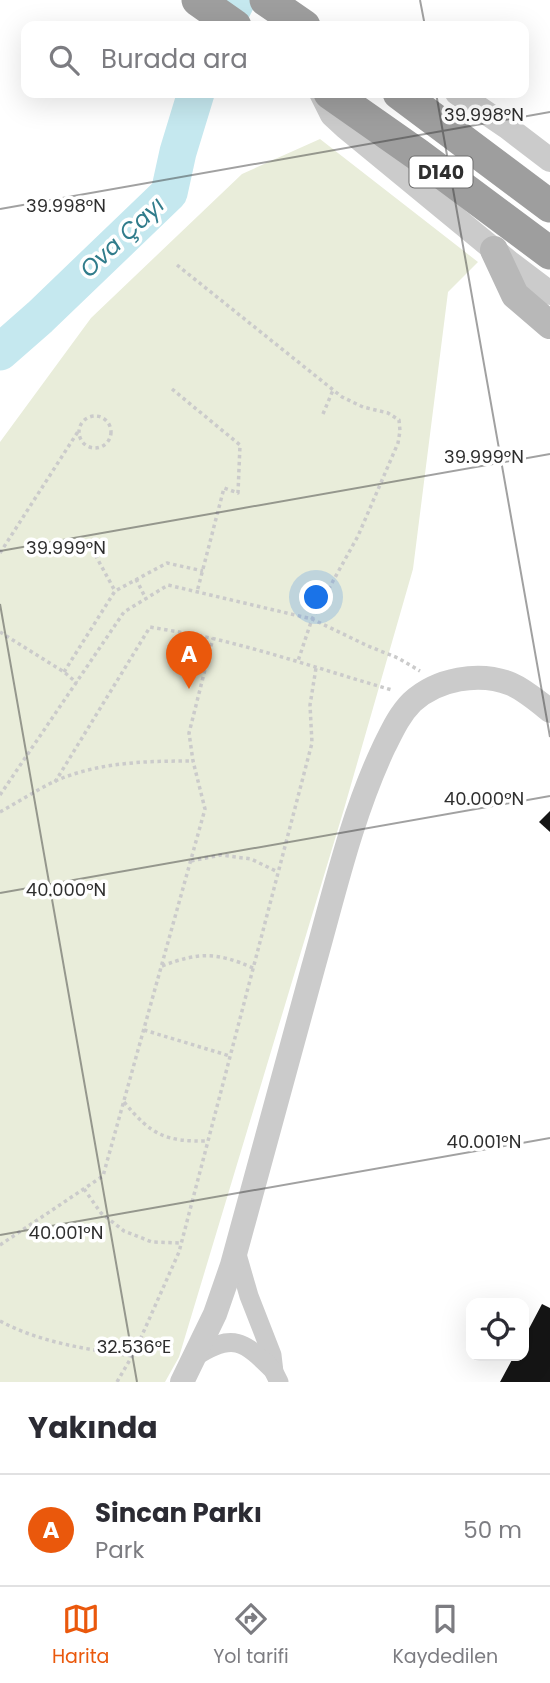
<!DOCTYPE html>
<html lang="tr">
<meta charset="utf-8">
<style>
:root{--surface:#fff;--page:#f2f2f3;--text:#2b2b33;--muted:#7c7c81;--line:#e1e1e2;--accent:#ea580c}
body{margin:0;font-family:Poppins,sans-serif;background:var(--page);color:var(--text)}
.controls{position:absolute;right:21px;bottom:21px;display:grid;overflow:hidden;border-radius:14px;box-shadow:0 7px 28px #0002}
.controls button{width:63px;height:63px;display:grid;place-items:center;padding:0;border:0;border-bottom:2px solid var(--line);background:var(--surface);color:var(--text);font:35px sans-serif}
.you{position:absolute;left:317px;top:598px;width:24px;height:24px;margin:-18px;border:5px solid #fff;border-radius:50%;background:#1a73e8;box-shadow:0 0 0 10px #1a73e833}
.badge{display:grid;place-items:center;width:46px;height:46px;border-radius:50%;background:var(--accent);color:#fff;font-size:23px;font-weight:700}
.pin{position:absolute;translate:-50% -58px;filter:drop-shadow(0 2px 4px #0008)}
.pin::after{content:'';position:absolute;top:37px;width:24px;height:21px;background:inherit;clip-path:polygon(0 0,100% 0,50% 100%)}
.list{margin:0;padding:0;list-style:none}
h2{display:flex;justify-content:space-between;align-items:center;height:91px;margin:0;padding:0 28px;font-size:30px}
h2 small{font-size:23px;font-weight:400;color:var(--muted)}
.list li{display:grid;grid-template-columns:46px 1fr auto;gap:21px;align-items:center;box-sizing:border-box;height:112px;padding:0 28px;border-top:2px solid var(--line)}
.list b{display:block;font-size:26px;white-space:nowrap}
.list p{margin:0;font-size:23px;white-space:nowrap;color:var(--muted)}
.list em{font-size:23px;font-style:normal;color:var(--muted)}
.icon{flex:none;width:38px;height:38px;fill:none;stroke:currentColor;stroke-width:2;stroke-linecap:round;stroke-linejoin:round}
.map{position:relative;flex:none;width:550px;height:1382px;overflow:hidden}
.search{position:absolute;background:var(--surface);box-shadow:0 7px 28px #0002;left:21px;right:21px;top:21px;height:77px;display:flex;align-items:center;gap:18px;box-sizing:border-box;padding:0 24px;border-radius:14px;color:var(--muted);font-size:26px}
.sheet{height:203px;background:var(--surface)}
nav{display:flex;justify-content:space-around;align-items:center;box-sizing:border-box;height:98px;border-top:2px solid var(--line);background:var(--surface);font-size:19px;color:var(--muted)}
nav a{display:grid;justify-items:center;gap:4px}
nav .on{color:var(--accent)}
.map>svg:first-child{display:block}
.green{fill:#e9edda}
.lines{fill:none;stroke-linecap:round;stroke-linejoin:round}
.river{stroke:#c5e8ef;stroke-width:37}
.building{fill:#151515}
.path{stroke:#cbcbcb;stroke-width:3.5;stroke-dasharray:3.5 3.5;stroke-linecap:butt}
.minor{stroke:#cbcbcb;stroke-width:19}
.tertiary{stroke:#cbcbcb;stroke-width:24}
.secondary{stroke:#b8b8b8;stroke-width:28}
.trunk{stroke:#9e9e9e;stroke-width:33}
.ticks{fill:none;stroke:#2e2e2e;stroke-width:2;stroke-opacity:0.45}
.labels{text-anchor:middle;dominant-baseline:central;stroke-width:7;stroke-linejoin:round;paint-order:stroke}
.shield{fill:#fff;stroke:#6d6d6d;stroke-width:2}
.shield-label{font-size:19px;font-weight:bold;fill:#2e2e2e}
.water-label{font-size:23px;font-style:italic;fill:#307c8b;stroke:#fff}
.ticks-label{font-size:18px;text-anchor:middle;fill:#2e2e2e;stroke:#fff;stroke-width:7;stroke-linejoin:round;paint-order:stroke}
</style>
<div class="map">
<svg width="550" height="1382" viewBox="0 0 550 1382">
<rect width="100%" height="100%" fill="#fff"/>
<!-- green -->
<polygon class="green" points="320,139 478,262 448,292 413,569 344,809 179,1357 165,1382 0,1382 0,442 91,318 242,174"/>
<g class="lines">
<!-- river -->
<g class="river">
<polyline points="224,26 237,0"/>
<polyline points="0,352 40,317 169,193 178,152 196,93"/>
</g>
</g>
<!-- building -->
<g class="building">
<polygon points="550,811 550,832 539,822"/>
<polygon points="542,1304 550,1308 550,1382 500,1382 514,1356 524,1356 524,1338"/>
</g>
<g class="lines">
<!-- path -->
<g class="path">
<polyline points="177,265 342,397 363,407 388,413 399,420 400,431 398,443 358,536 312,619 298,661"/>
<polyline points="172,389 240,445 238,493 224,488 197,592"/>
<polyline points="323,414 333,390"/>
<circle cx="95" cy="432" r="16"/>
<polyline points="92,549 115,591"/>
<polyline points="0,553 79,430"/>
<polyline points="136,579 146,599"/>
<polyline points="0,632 64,672 77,683"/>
<polyline points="64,672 115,591 167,563 203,571"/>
<path d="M55,782L150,627C172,631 193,634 215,639C274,653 333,673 392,690"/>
<polyline points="0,795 124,612 168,585 312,619 368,646 398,658 420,671"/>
<path d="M0,812C18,802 35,791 53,782C97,762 146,761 193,761"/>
<polyline points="191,861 221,855 251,859 278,872"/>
<path d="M162,966C199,952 217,952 253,968"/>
<polyline points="144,1030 230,1056"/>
<path d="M124,1102C151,1135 166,1142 208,1141"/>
<polyline points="84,1189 101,1213 124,1231 152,1242 182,1243"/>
<polyline points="0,1245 103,1176 205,809 193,761 189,733 213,638"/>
<path d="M0,1321C41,1343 87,1349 132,1356"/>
<polyline points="117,1382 135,1351 179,1252 312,743 310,705 316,668"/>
</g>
<!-- minor -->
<g class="minor">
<polyline points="236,1251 249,1296 272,1355 274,1372 279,1382"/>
<path d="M195,1357C233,1332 244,1341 274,1371"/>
</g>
<!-- tertiary -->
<g class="tertiary">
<polyline points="321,93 332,115 345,127 509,262 550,293"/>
<polyline points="457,93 507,127 550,160"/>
<path d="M182,1382L215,1314L232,1265C259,1166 286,1067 313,968C334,894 351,817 384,747C392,731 399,715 412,702C437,679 479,671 511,684C525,690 539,702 550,711"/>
</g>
<!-- secondary -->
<polyline class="secondary" points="494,250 515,295 550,325"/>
<!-- trunk -->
<g class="trunk">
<polyline points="198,0 235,26"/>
<polyline points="266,0 304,26"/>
<polyline points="330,93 417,154 550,253"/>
<polyline points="399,93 550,206"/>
</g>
</g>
<!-- ticks -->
<path class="ticks" d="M420,0L425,26M436,93L550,737M0,209L550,112M0,551L550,454M0,604L137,1382M0,893L550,796M0,1235L550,1138"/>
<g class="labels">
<!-- shield labels -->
<rect class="shield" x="409.5" y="156.5" width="63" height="31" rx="5"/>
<g class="shield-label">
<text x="441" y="172">D140</text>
</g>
<!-- water labels -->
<g class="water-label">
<text transform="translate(122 237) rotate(-43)">Ova Çayı</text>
</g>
</g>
<g class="ticks-label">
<text x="484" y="121">39.998°N</text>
<text x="66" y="212">39.998°N</text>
<text x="484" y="463">39.999°N</text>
<text x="66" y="554">39.999°N</text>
<text x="484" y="805">40.000°N</text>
<text x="66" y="896">40.000°N</text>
<text x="484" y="1148">40.001°N</text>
<text x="66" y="1239">40.001°N</text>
<text x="134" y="1353">32.536°E</text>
</g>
</svg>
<div class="controls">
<button><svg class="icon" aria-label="locate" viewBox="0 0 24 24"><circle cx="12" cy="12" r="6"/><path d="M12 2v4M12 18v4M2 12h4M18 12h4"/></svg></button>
</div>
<div class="you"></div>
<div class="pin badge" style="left:189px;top:689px">A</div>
<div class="search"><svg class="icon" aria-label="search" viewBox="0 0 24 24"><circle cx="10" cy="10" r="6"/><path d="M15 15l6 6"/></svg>Burada ara</div>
</div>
<section class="sheet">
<h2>Yakında<small></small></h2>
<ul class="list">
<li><span class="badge">A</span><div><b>Sincan Parkı</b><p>Park</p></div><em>50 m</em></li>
</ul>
</section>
<nav>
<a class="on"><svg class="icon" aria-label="map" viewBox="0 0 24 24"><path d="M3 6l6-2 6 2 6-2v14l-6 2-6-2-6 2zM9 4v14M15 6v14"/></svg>Harita</a>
<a><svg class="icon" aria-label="directions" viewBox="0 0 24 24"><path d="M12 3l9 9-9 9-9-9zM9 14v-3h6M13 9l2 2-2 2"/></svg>Yol tarifi</a>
<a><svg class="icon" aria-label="saved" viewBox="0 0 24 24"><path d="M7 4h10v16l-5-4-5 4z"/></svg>Kaydedilen</a>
</nav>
